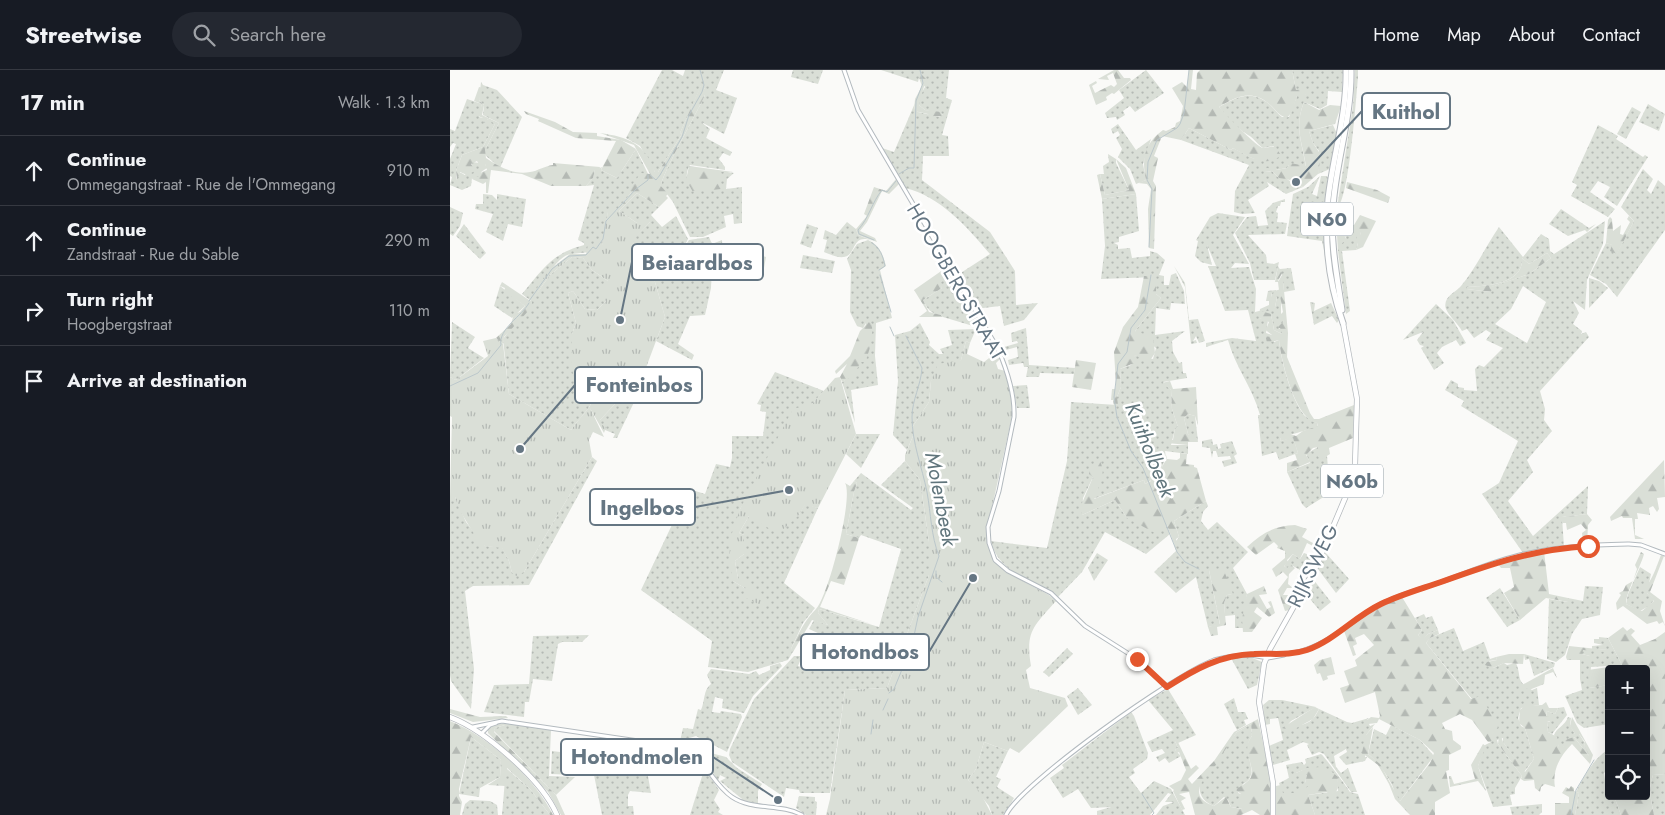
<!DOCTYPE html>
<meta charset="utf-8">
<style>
:root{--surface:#171b24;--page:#242831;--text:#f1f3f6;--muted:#9ea1a6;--line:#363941}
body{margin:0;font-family:Jost,sans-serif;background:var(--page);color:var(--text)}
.controls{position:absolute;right:15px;bottom:15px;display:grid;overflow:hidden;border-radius:5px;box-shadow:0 5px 20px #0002}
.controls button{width:45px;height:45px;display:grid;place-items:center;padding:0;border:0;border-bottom:1px solid var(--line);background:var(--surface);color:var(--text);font:25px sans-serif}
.stop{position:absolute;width:15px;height:15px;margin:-11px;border:4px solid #e4572e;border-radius:50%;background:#fff}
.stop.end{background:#e4572e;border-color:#fff;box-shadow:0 1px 5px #0008}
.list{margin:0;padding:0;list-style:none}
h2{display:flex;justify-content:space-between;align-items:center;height:65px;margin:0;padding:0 20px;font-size:21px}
h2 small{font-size:16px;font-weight:400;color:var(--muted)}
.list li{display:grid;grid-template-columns:32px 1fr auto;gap:15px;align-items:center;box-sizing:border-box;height:70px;padding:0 20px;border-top:1px solid var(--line)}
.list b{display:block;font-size:19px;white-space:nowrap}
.list p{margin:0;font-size:16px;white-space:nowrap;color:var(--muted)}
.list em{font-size:16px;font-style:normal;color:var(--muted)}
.icon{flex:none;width:28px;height:28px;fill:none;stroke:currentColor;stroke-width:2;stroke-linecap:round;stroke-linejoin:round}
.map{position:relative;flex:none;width:1215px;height:745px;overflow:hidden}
header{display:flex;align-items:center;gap:30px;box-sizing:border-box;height:70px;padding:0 25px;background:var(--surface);border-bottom:1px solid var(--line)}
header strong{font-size:24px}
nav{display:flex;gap:28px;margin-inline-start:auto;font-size:18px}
.search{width:350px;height:45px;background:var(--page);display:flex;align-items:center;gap:12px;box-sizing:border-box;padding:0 18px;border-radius:28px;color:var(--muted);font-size:19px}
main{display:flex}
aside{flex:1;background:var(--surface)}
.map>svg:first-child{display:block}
.grass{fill:url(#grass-dots);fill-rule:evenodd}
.forest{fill:url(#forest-firs);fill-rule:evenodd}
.park{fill:url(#park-tufts)}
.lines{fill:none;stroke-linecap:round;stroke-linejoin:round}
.stream{stroke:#bbc7cb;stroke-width:1}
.secondary-casing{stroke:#b3babf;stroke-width:5}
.primary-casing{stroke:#b5babe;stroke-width:6}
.highway-casing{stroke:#b4b9bd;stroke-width:7}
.secondary{stroke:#fff;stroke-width:3}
.primary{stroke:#fff;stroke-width:4.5}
.highway{stroke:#fff;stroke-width:5}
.route{stroke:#e4572e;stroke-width:6}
.labels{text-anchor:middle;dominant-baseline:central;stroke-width:5;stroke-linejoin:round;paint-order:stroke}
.shield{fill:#fff;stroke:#939fa8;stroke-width:1}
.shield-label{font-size:19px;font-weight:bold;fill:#657683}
.street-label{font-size:20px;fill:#657683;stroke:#fff}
.water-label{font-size:21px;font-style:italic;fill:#60757c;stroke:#fff}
.leader{fill:none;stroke:#657683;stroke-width:2}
.callout-dot{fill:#657683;stroke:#fff;stroke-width:2}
.callout{fill:#fff;stroke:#657683;stroke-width:2}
.callout-label{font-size:21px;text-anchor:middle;font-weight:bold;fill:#657683}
</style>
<header>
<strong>Streetwise</strong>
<div class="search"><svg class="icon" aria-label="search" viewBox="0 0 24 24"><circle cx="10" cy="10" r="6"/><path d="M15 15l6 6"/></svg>Search here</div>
<nav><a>Home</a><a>Map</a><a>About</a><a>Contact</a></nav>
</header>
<main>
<aside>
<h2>17 min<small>Walk · 1.3 km</small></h2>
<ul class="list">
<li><svg class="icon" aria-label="ahead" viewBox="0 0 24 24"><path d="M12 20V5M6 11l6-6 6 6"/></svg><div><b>Continue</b><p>Ommegangstraat - Rue de l'Ommegang</p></div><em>910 m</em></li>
<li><svg class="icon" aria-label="ahead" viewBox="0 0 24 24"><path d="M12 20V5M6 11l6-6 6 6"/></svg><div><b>Continue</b><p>Zandstraat - Rue du Sable</p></div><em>290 m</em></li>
<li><svg class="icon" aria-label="right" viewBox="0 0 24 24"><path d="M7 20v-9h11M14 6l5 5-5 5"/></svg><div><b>Turn right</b><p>Hoogbergstraat</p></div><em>110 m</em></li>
<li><svg class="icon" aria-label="arrive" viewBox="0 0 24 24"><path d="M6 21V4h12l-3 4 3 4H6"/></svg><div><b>Arrive at destination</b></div></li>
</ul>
</aside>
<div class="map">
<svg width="1215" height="745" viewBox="0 0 1215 745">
<defs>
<pattern id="grass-dots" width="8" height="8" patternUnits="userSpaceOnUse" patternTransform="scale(1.25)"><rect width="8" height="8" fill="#dadfd7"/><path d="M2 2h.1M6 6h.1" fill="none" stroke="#b4b9b4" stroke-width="1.8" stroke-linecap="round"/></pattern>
<pattern id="forest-firs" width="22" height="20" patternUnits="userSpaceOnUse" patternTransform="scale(1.25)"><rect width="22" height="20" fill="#dadfd7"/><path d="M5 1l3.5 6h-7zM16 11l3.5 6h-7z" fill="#b4b9b4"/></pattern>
<pattern id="park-tufts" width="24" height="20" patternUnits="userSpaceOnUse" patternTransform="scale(1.25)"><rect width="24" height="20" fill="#dadfd7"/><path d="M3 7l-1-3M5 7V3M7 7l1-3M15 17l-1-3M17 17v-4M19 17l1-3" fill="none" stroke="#b4b9b4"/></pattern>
</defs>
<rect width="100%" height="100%" fill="#fafaf8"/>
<!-- grass -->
<g class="grass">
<path d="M212,0H222L233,6L235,0H274L266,20L287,28L274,64L251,52L260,59L256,68L282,82L280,86L273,83L269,89L275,97V100L240,95C234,104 237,114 244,122L271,101L284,103L277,109L276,119L292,117V153L284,154L283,144L274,146L276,157L253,167H240L223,132L211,116C211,106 248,41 255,25V19L251,16L230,63L232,64L208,102H205L190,76L176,68Z"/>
<polygon points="343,0 373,0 368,14 341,7"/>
<path d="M431,0H499L496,28L502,30L492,65L498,66L499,86H473L472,110L540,162L565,201L566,235L588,233L574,250L554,256L550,236L525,239L506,206L540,184C517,157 490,126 455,118L432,78L444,82L465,33L464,39L468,42L490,47L493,44L475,40L469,35V27L475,17L469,8L468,12Z"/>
<polygon points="696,0 714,23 685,42 680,36 673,41 675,45 667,50 666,47 657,48 655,43 674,28 669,20"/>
<path d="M842,0H893L892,22L878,21L877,35L870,39L854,32C844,57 852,72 856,97L839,95L837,98L814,102L822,101L829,108L832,106L840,111L843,115L847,114L853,117L836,124L817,112L819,116L798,130L805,143L792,144L784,142L785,121L799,95L731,70L739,58L781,80L783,78L802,88L816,91L824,76L813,78C807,74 804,68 798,65C786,57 778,49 769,37C785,28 800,19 818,33C823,37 827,43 832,47H839L847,26L856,25L846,20Z"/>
<path d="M905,0H908V7C906,29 899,130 887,138L903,36Z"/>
<polygon points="31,12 33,15 47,20 72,47 50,98 35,85 35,80 49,53 33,45 34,35 29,30"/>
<polygon points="17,29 32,34 29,47 44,51 45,54 33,77 12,85 6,101 6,110 9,102 15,105 23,92 35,94 37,98 31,102 30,107 22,108 21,116 12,120 0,115 2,107 0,106 0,89 6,74 3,73 0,77 0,59 5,61"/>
<polygon points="1198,34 1215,44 1209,61 1189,52"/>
<polygon points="1182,37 1191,42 1176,69 1167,64"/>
<polygon points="668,54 686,80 701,69 693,94 696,110 686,114 680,99 668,87 672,79 666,68 670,65 668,61 663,64 661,59"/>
<polygon points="883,55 887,64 880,99 868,104 869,81 863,73 859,61"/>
<polygon points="1148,55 1168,66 1166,69 1193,87 1195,85 1198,87 1167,136 1154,127 1160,117 1148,111 1140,122 1165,139 1158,147 1121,126 1127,115 1122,112"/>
<path d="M186,79L198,104L180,119L181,123L166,141L158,142L152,176C137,184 137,182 121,184C106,186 95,212 87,223L100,205L122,187L133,188L142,200L158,211L156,231L147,240L135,239L123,221L118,223L126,253L122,264L144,327C140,340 128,349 121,360L59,324L53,269L81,231L72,224C93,199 101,184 134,175V173L128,170L144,115L136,116L143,108L145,100L152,97L151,100L167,108Z"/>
<polygon points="658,84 666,89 666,93 679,120 655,125 650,104 654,104 653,96 659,92"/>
<polygon points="1193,99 1203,109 1197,120 1201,124 1208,110 1215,116 1215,160 1167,227 1156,214 1140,205 1156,173 1163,175 1167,183 1184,151 1171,137"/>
<polygon points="870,106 862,124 867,126 871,106 877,106 878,108 873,153 877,195 872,171 837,166 843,124 858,117"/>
<polygon points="187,123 209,137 201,145 212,157 226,146 238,169 235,175 248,192 252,192 245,186 237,173 239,170 259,167 262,174 272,170 273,195 262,191 261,218 255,245 240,246 228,274 244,285 242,290 206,271 215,247 201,198 212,190 210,186 195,195 182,170 200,152 187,153 169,141"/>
<polygon points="33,124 42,125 47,130 47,124 76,129 72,157 58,154 53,171 36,162 43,144 25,139 26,134 33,134"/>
<path d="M686,124L689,161L669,167V172L664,173L668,175V179L680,178L682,188L700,186V181L707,183L715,190L709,205L714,206V215H719L721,205L726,203L734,221L735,234L721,233L720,240L706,238L705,265L735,261L722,271L723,282L729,293L732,292L733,303H736L737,308L713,312L721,320L722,339L728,357L725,359L721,375H738V384L715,381C716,395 708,408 695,414L694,410L643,429V407L633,428L632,445L665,430L677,448L717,455L720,464L696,484L655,462L632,502L608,527C583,510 548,503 541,471L597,478L617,391L621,332L667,335V327L671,317L670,299L681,295L685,285L703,289L706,278L685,261L711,228L706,224V207L651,209L655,176L652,129Z"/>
<polygon points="835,129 835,132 831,132 830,136 828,136 826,142 828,143 827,152 837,153 835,164 798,165 816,185 817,193 824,194 829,192 825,210 804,210 800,193 785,163 797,147 806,146 808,156 818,155 815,141 823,133"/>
<polygon points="0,137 13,143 10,156 3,166 0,164"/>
<polygon points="1111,139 1139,158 1146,154 1137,162 1135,160 1118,166 1099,154"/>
<path d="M768,143L795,147L783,165L799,194L785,193L781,198L799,197L806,219L805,242L825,237L827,227H822L821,222L831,219V244L834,251L829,259H832V264L824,260L821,244L809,248L818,250L816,263L822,265L824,272L829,270C831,291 841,328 854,345C857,348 863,351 867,353L868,357C859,360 836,365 830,369L831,371L843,367L848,383L829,390L826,382L812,386L808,345H810C803,318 785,297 778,270L756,277V273L782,268L806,271L798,240L775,241L758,196H766L757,175L762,195L751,192L745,186L748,171L746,170L760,147Z"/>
<path d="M1155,151L1153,174L1137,210L1135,240L1123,231L1129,243L1123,254L1132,261L1131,264L1136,262L1139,267L1090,321L1095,339L1094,350L1102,361L1077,390L1083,402L1058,431L1083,466L1138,416L1137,444L1112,447L1114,477L1073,483L1032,424L1049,413L1068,371L1011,336L1014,331L995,320L1001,310L1008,314V317L1014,318V320L1027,321L1025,299L1029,295L1034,297L1053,278L1036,270L1041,263L1036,260L1024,268L1017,259L1012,261C1008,254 999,246 996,239C992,227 1006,222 1011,216C1026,198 1036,176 1049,157L1073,187L1091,164L1099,169L1100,181L1104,184ZM1097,183L1101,188L1079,204L1038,218L1041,222L1017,219V217C1036,216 1074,214 1072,188L1079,194ZM1073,216L1096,232L1077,273L1045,254L1061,239Z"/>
<path d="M397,152L406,159L408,165L423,171C401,162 407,185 394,187C388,188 379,184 374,182L377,170L373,169L375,160L386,165Z"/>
<polygon points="14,154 36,183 30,189 6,166"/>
<polygon points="357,154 368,158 361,178 350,174"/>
<polygon points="901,157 911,162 906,180 892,181 900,241 896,244 888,181 892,181 892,173 896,168 893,162"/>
<path d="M418,170C430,175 433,185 436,196L430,200L442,248L426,253L425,286L428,315L401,320L405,353L392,312C415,299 413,278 416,253L413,258L407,256L400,242L401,200L397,189L407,174Z"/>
<polygon points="300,182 316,187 312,209 296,203 300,196"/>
<polygon points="353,185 385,191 382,203 350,198"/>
<polygon points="724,196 735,213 739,250 748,249 755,271 749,273 746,266 743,271 746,270 747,273 741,274 735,217"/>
<polygon points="841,198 845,220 834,222 833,211 828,212 832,205 829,201 830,199"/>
<path d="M501,204L532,257L533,259L493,247L491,245C480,243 478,240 473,230L492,218L489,213Z"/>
<polygon points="1139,208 1149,211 1158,218 1139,238"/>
<polygon points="50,216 75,236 62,248 44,236"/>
<polygon points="860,232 865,233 864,241 881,233 889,250 887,253 882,246 864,255"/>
<polygon points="986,234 1003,250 1016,273 1010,276 1006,270 992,277 987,283 994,293 984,300 971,278 974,276 970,275 967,270 973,262 953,270"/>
<polygon points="2,252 25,267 18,278 34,288 6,310 0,307"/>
<polygon points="470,253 480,272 479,275 489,284 493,284 490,279 502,275 498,260 526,259 520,273 516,271 511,290 481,311 479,332 463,356 463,366 457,380 443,365 448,311 445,265 460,261"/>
<polygon points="576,258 579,295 625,298 624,304 590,303 589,307 576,307 578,297 574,297 573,293 559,295 558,290 568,287 567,277 556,280 554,277 568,273 567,271 562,272 561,263"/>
<polygon points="325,302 374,321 362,334 290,439 283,511 296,519 314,537 288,509 285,491 294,484 294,465 289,463 299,446 348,446 355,434 368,438 334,513 365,538 353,553 341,579 344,580 338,590 298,602 258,597 262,571 191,520 239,419 255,424 266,394 280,397 282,388 282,366 313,366 316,342 310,341 311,335 307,334"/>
<polygon points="194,303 197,305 167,368 163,368 165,364 155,360 150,355 150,350"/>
<polygon points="577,315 580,338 567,338 563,316"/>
<polygon points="738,344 745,346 748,371 738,364 734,348"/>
<polygon points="406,364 430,364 411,398 396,384"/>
<polygon points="762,369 763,375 767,374 768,379 771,378 770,374 782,371 787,384 784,386 787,393 774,397 772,391 781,389 780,386 768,387 766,381 763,381 762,388 760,378 752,377 752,371"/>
<polygon points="868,377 868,387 877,386 880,423 856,438 852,434 837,402 860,393 856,384"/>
<polygon points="142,387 147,391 79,515 23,516 15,521 24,599 21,639 1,611 0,605 0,427 5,427 16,452 35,476 52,477 59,491 62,503 74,502"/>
<polygon points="455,391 470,410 479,472 479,505 437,618 395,620 380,723 350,723 349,720 336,718 334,727 282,692 279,685 280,679 304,629 344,586 352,586 348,596 360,600 365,591 371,593 381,569 359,559 364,550 378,555 368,543 369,539 429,557 451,479 411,465 409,468 396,464 404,422 407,413 404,411 411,403 461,440 463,438 431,415"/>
<polygon points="756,431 758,436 753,442 751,451 758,460 767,452 798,482 783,498 797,524 793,558 785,558 785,545 775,546 774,533 777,525 782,524 776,511 759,500 770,555 758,557 746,507 726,523 704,502 726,481 724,474 729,467 724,451"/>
<polygon points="875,482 899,509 886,523 868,499"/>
<polygon points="647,483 658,490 644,511 638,498"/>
<polygon points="854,483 868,488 859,505 843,496 837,498 834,496 843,484 850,489"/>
<polygon points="1190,497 1201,504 1197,523 1205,529 1199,536 1190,541 1176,534 1178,524"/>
<polygon points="863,509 881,532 870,541 855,523"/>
<polygon points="1135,516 1153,517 1150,545 1132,549 1122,564 1115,585 1106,592 1097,589 1099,529 1118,532 1118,528 1133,531"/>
<polygon points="1050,518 1070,550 1057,557 1036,528"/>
<polygon points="974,544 976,548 982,546 988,560 978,564 972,570 968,565 972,560 965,548"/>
<path d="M1004,558L1013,581L1034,572L1040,589L1046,587L1047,590L1039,591L1043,598L1054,593L1057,595L1066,593C1072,607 1065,611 1082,620L1087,618L1089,635L1071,638L1068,648L1071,656L1075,658L1084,689L1074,702L1053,672V668L1047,670L1048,674L1072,706L1065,718V724L1060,725L1062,735L1043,737L1028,696L1035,675L1041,672L1022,629L976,573L980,568Z"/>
<polygon points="139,565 132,572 112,572 108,574 102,611 83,609 79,632 75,632 74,647 34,642 44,615 79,614 83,566"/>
<polygon points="1149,567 1158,568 1172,595 1141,597 1139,618 1159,615 1159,654 1134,658 1127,653 1115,626 1132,620 1130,609 1130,590 1140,586 1132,584 1132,580 1157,580 1142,579 1142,576 1153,575 1144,573 1144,569 1149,569"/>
<polygon points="617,578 623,584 599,607 593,602"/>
<polygon points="1074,584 1105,593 1104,597 1084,606 1079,589 1075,590"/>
<polygon points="800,587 812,592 807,615 798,619 781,588"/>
<path d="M330,593L332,596L303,626L294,643L272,638L273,629L265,627L262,642L270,643L271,641L291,644L292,647L277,682L246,666L230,671L233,658L243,659L248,639L251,640C255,631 253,620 261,614L257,605L261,599L299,604L306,601L309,605L320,600V596Z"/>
<polygon points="628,618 642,635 628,645 617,626"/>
<polygon points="718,619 746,665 728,673 725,671 728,678 725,680 731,686 719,693 715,688 709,692 706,687 715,683 712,679 702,682 697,672 723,660 698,630"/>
<polygon points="784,628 788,642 795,642 798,649 794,650 796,655 787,660 774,634"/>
<path d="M819,630H832L866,637L841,651L836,657C853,655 862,655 869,639L897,652L902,653L919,648L917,650L920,656L925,654L916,665L915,687H917L915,691L896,695L889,687L897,682L896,679L884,686L886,697L891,703L898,698L907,722H901L874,684L869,682L862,685L857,675L859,674L853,672L837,680L840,690L823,695L819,676L833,670L828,648L820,649V654L815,655L813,635Z"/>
<polygon points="1114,637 1117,645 1102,664 1098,662 1097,652 1100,652 1096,647 1097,641 1105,644 1108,638"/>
<polygon points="681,642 684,646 698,683 697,689 683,699 685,703 679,707 691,723 704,711 721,719 735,745 706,745 713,736 724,732 715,732 721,724 718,723 700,745 647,745 647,741 661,737 641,738 628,719 613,728 600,708 614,698 612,695"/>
<path d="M1118,647L1121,648L1120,655L1125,664H1129L1135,673L1134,676L1139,686L1124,667L1112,678L1109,677L1104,665C1107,657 1115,656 1118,647Z"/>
<polygon points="55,653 101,660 99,706 125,707 106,725 44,661 45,658 55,655"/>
<path d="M801,654L802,666C789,681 813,705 793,714L788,723L791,724L790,732L793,739L781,737L778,730L774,727L764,736C752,732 746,721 752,709L787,662Z"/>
<path d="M941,655L970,670L984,686L950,731C944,726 945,720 941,713C935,702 928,692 918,684L924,659L936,665Z"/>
<polygon points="21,667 51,690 50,707 30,718 29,727 9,724"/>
<polygon points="149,667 192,673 201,723 180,721 178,725 178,736 183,736 184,745 152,745 143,700 150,691"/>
<polygon points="126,671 129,701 125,705 101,704 102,681 110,682 117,687 125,686"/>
<polygon points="534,672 558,681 546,707 551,709 547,717 564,728 554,745 542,745 539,736 518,710 526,699"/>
<path d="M208,676C238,674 254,697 269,720L264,730L270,739L268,742L273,745H240L254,700L239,684Z"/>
<polygon points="246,679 276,687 287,698 312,714 308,721 308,734 291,730 292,729 270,711 276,708 270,705 268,711 254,688 252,689 244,681"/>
<path d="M1159,679V698L1154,703L1156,716L1159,719V726H1164L1171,745H1125L1129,723L1126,722C1134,706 1143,689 1159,679Z"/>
<path d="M871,684C874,686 897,717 900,722L908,724L915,745H865L858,725L888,721L887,706C871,697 863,695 846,703L857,705L855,713H858V717L850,723H832L829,713L839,708L836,695L852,692L854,695L856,693L855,689Z"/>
<polygon points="56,698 80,719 100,745 52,745"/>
<path d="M1215,704V745H1204C1201,730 1198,719 1203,705Z"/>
<polygon points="349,726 365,727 365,731 367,732 366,745 356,745 346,738"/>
<polygon points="20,730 40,731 47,735 48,745 12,745 15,734"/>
<polygon points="1092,734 1092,742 1089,745 1062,745 1060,737"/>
</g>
<!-- forest -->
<g class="forest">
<polygon points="664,0 668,0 674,8 680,8 681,10 664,24 662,23 656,27 657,30 646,35 639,15 646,11 647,13 642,16 645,23 661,15 664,17 667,14 663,3 657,6 659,10 648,9"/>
<path d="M739,0H743L741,19L746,20L747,3L750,0H842L846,20L855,19L856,26H847L842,42L837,48C828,46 825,38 818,33C801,19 785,27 769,37C775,44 807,77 813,78C817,78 821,76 825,77L831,85C817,99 797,86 783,78L781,80L739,58L731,70L712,66L704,86L708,88L703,111L706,116L704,179L699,178L698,139L701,119L697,114L688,113L696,110C691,88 695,73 713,60L716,61L725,57L726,53L730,51L733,36L722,18L732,12L737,17Z"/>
<polygon points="471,4 476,9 469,35 475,40 491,42 494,47 484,46 480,49 478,44 464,41 465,29 472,16 469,8"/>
<path d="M251,15L255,19V25C248,41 211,106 211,116L218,124L216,126L218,128L209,137L187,123L169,141H166L181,123L179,119L191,103L200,104L184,75L150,63C178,67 195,73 205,102H208L232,64L230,63Z"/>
<path d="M29,17L33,18L29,30L34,35L32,45L49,53L35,80L36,88C49,97 64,105 80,102C88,101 94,96 103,95V93L150,97L149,100H145L143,108L136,116H101L72,104L41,100L38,123H36V112L33,114L22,109L23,106L30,107V103L37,100L35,94L30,96L27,91L21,94L25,101L17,105L10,102L7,110L6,101L12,85L33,77L45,54L37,49L36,53H33V48L28,46L32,34L24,31Z"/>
<path d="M854,32L869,40L880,35L891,36L885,54L859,61L863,73L871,85L868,104L853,117L847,114L846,116L843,115L840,110L829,108L822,101L812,100L817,98L826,100L837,98L840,93L856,96C852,71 844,57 854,32Z"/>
<polygon points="74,41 105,52 123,62 147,63 147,66 171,70 186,79 167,108 151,100 166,71 126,68 88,51 89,49 76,44"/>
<polygon points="666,89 676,98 686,124 652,129 647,105 650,104 655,125 679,120"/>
<polygon points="239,96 283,102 271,102 271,119 243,122 236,110"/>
<polygon points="446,109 449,114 439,124 432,121 417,152 410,161 425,168 427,172 408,165 406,159 417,146 414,144 424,117 436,121"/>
<polygon points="897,112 927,120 940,127 938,133 896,118"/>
<polygon points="910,145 926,151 913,177 906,180 908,173 906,165 910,165 911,162 905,162 901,157 893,162 896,169 892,173 892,181 888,181 886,149 898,148 901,155 904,155"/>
<polygon points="1179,146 1184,151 1167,184 1160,181 1162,175 1156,173 1158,150 1160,147 1162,149 1163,161 1171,155 1170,164 1173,165 1180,152 1177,149"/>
<path d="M1097,183L1101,188L1079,204L1039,218L1042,219L1041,222L1017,219V217C1036,216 1074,214 1072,188L1079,194Z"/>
<path d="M828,196L832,203L828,211L833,210L838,263L837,287L860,343L864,349H869L904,335L903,368L879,378L880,384L872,389L868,387V377L863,378L856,385L860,392L837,402V393L847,390L845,384L848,383L843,368L831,371L830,369L837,363L846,366L853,361L868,356L867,353C845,349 831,290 829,270L817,273L816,268L822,265L813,258L817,257L819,252L809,248L810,239L819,235V231H816L818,221L826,220V222L821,223L822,227H827L825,237L820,241H811L821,244L824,260L832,264V260L828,257L834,251L828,247L833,242C831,230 829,222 828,212H825Z"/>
<polygon points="497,197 501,204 490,213 492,218 473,230 479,242 491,245 493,247 469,247 477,241 464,220"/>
<polygon points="694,206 706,206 706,224 711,228 685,261 703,267 705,283 699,292 685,285 684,293 670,299 671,317 667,327 668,335 664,336 663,330 661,330 662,319 665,319 666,314 664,282 673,257 688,237"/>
<polygon points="52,212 82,232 82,237 54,267 53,274 46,268 61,254 64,244 70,242 75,236 54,221 55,218 50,216"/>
<path d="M419,252L422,254C423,268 420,280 415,292H411L403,306L392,312L390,307L397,294L386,304L385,301L400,286L410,261Z"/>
<polygon points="626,290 646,293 641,320 622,317"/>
<polygon points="720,311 723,319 746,317 748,355 745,346 738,344 734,348 738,364 747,368 748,372 738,372 738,375 717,373 717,370 723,370 725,358 728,357 722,339 721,320 712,313"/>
<path d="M715,381L717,389L727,390L730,388V383L737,384L736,394L744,395V397L747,398L756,431L724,451L729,467L726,469L727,472L724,474L717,455L705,463L677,448L665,430L632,445L630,438L643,407L639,404V398L650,391C657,406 648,416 644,429L694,410L695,414L701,411L698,401L709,402L716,390Z"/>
<polygon points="1214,390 1215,427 1207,428 1209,439 1207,442 1203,436 1199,438 1200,445 1187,443 1188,449 1185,449 1185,465 1194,469 1185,469 1182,448 1173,448 1172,446 1161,451 1160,447"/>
<path d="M404,411L407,413L404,422L396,464L409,468L394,515L381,511L370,537L421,554L369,539L368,543L378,555L362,550L343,582L341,579C349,563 354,551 366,539C378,527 404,427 395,413L400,416Z"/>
<polygon points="1137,444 1142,450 1138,455 1137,475 1129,475 1129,473 1133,472 1132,463 1136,460 1131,454 1117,460 1116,453 1112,453 1112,447"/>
<path d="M845,455L857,459L852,467L872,478L871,480L857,473L850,489L843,484L837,490L838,492L834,496L837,498L841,495L845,498L839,504L838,514L843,518H837L833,525H840L845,521L848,525L840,540L835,541L828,520L838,507L833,502L826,507L822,499L835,488V481L827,478L828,476L824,472L806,485L797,477C812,463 824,456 845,455Z"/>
<polygon points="1094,481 1099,524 1118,528 1118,532 1096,528 1070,550 1054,523 1064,517 1060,498 1051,498 1048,494 1067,486"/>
<path d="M1191,482L1194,484C1190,499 1176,521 1176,534L1192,541L1204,531V529L1197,523V520L1194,518C1202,512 1207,495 1211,485L1214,486L1200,522L1212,531L1210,541L1215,556L1213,552L1209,554L1207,551L1197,554L1173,536L1167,540L1166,533L1171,525L1169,523L1173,521L1176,515L1183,511L1187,499L1185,495Z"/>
<polygon points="773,498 783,524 777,525 774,533 776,555 767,557 768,565 761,566 758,557 770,554 759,500"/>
<polygon points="814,516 817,524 809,525 817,539 821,537 818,532 821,531 825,543 819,547 807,537 804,542 812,548 802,562 793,562 792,549 797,524"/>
<polygon points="952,527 972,560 968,565 972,569 978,564 988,560 989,564 980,568 976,573 1021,629 1031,626 1048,657 1041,672 1038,672 1022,650 1010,644 992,653 995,659 1002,661 1003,670 1011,676 1011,679 999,685 999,700 996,701 1000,723 985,732 985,745 960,745 945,729 939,714 928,695 912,683 915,666 923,657 918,684 930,694 950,731 980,693 984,683 970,670 929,649 927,653 918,654 916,651 921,647 929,648 930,646 925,622 895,633 890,618 899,615 894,601 907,596 905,590 924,575 914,564 905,568 907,574 903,576 906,585 903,586 894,561 925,540"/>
<path d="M1173,557L1177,561L1181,558L1185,561L1181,565L1190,575L1205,569L1215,562V704L1203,705C1198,719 1201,731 1204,745H1171L1164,726H1196V599H1159V615L1139,618L1138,600L1172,595L1158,568Z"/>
<polygon points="1119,576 1157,580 1157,582 1133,580 1132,584 1140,586 1138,593 1132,590 1117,590 1116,587"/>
<polygon points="1059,584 1074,584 1073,594 1054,593 1043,598 1035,595 1037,592 1047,590 1046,587"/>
<polygon points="881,587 885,604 877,606 878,609 873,611 870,603 867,604 864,595 870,590"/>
<polygon points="1103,598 1107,608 1103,602 1095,605 1094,614 1079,620 1072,615"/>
<path d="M1096,632L1099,638H1108L1105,644L1097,641L1096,646L1104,647V650L1097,652L1098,662L1107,667L1109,677H1113L1115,670L1124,667L1139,686L1134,676L1135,672L1129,664H1125L1120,656L1122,647L1143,685L1140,694L1122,674C1110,686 1102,700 1105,717L1095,714L1091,717L1090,722L1085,718L1084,710L1074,711L1071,709L1072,706L1048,674L1049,666H1051L1053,672L1075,702L1084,689L1075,658L1069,653L1070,640L1074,636L1092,635Z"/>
<polygon points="865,637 869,639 863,649 841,661 832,658"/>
<polygon points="0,639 30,647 56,646 58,648 23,652 0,643"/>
<path d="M808,649L820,706L821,745H810L802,740L791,745H745L739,722L729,724L736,728L731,731L735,739L732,740L723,721L724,720L719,716L731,710L736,700L729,682L727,683L725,680L728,678L725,671L727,670L741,699L746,695L749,698L738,709L742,714L764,691L784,662ZM801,654L802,666C790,680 805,693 801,707C799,712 790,716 786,720L791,724L787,732L792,739L781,737L776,727L764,736C733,726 758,703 770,691L769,689L787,662Z"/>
<path d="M0,651C38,666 85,708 103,745H100L80,719L57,698L55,716L38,715L50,707L51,690L21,667L9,719V726L12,732L10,745H0Z"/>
<polygon points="55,653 55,655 45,658 44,662 106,725 115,745 111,745 98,722 38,663 38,659 43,655"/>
<polygon points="1033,674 1036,676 1028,696 1036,721 1028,711 1000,717 999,706 1001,706 1004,714 1025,709 1021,695"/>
<path d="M871,697L878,699L887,706C889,716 889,722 880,727L877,722L858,725L865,745H826V716L831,715L833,723H850V719L858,717V713H855L857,705H846V703L857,698Z"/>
<polygon points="1121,716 1124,718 1124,721 1129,723 1125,745 1105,745 1105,733 1119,733 1119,727 1112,723 1116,717 1119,719"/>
</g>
<!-- park -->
<g class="park">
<path d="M158,141H169L187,153L194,148L200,152L183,170L195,195L210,186L213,190L201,198L215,247L194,303L150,350V354L156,357L154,363L140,338L154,367L143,362L139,370L142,387L74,502L66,506L62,503L59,491L52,478L35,476L26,472V467L10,441L5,427H0L2,347L0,346V307L6,310L38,286L33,271L46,268L53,274L59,324L121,360C129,348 140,339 144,328L125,310L121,296L122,264L126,253L118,223L123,221L135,239L147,240L156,231L148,225L158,211L142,200L133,188L122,187L100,205L87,223H84L98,201L120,184H136L138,175H152Z"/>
<path d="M516,271L520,273L517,284L534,292L548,281L551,288L546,293L548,299L555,301L561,323L563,342L537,460C536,498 571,509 599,525L606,531C584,556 575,561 581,596L576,600L580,618L615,628L618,636L569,683L560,678L558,681L534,672L526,699L518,710L530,722L542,745H376L380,729L395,620L437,618L479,505V472L470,410L455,391V385L463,366V356L479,332L481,311L488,294L511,290Z"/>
<polygon points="390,307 406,364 368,438 355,435 348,446 328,464 299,446 289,463 294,465 294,484 285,491 288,509 296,509 317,529 314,537 294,527 296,519 283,511 279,489 281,466 290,439 343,339 362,334 385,308"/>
</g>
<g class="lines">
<!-- stream -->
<g class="stream">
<polyline points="449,104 459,98 464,98 466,31 473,13 470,0"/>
<polyline points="200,105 206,110 210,105 232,67 239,45 252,22 254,15 250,0"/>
<path d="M424,170L409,164L408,160C419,148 422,132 432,120L437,122L446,111"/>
<path d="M422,173C430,178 433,186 435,196L429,200"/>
<polyline points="699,177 702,119 697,110 698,92 707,70 727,58 730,54 734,43 739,0"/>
<polyline points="430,205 441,242"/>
<polyline points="701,205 695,240 681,258 677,282 668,294 664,327 667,347 681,381 693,398 727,482 735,492 749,499"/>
<polyline points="79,231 102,199 119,186 136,185 143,177 146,179 153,169 156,151 186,119 198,110 198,105"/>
<polyline points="440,257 444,266"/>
<path d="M0,316L28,303L51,275C48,259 72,246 79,233"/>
<polyline points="486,501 486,507 492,512"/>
<path d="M439,623L444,619L462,575L468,547L489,486C481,466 481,444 477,422C472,397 462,373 462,347C462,330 471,315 472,298L456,266"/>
<polyline points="433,640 438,629"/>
<polyline points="421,664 423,650"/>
<polyline points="692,724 704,743 702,745"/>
<polyline points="1121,745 1126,720 1144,690"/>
</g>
<defs>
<g id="secondary">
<path d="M394,0L408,40L548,279C557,300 565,324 564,347L549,421L538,457L539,473L545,490L558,501L601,523L635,556L687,589L717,617"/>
<polyline points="801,585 818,588 834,585"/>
<path d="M23,657L52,651L229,677C255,685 261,713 282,727C303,741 330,733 352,745"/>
<polyline points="32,663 40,655 46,653"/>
<path d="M556,745C571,713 727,603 764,590C795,580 828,590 857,579C886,569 905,547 931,534C950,524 971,519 991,512C1019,502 1046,490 1074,484C1108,476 1145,475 1179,474L1191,475L1215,484"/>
</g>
<g id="primary">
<path d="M0,647C35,660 92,710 107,745"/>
<polyline points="823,745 823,713 809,632 814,594 820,579 866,497 901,414 905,395 907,329 893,253"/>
</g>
<g id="highway">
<path d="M892,240C887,206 880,172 883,137C886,91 902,47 901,0"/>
<path d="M893,253C879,214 874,170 878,129C883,85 897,44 896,0"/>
</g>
</defs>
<!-- secondary casing -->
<use href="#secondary" class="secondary-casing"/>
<!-- primary casing -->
<use href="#primary" class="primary-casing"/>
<!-- highway casing -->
<use href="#highway" class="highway-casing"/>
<!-- secondary -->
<use href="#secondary" class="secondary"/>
<!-- primary -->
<use href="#primary" class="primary"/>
<!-- highway -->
<use href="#highway" class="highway"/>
</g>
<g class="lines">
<!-- route -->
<path class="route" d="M687,589L717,617C745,599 770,585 804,584C822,583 839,586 857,580C885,570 904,547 931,534C950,525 971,519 991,512C1044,493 1081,480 1138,476"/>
</g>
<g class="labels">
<!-- shield labels -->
<g class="shield">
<rect x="851" y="132.5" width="52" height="33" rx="4"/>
<rect x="871" y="394.5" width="62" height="33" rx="4"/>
</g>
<g class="shield-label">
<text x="877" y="149">N60</text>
<text x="902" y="411">N60b</text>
</g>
<!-- street labels -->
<g class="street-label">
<text transform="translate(506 212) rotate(60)">HOOGBERGSTRAAT</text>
<text transform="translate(863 496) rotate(-64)">RIJKSWEG</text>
</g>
<!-- water labels -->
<g class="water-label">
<text transform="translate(700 380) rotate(68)">Kuitholbeek</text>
<text transform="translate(491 429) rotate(79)">Molenbeek</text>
</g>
</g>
<!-- callouts -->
<path class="leader" d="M846 112L912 41M170 250L182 192M70 379L125 315M339 420L245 437M523 508L479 582M328 730L263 687"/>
<g class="callout-dot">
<circle cx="846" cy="112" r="5"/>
<circle cx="170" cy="250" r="5"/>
<circle cx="70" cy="379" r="5"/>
<circle cx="339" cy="420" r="5"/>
<circle cx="523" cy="508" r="5"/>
<circle cx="328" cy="730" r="5"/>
</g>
<g class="callout">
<rect x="912" y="23" width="88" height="36" rx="5"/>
<rect x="182" y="174" width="131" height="36" rx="5"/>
<rect x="125" y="297" width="127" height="36" rx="5"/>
<rect x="140" y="419" width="105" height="36" rx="5"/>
<rect x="351" y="564" width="128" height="36" rx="5"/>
<rect x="111" y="669" width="152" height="36" rx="5"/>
</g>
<g class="callout-label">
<text x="956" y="49">Kuithol</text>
<text x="247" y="200">Beiaardbos</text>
<text x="189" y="322">Fonteinbos</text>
<text x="192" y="445">Ingelbos</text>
<text x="415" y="589">Hotondbos</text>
<text x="187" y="694">Hotondmolen</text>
</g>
</svg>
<div class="controls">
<button>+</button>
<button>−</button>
<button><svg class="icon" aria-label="locate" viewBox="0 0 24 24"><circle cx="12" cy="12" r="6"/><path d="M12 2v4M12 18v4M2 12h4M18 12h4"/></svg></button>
</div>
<div class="stop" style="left:1138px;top:476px"></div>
<div class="stop end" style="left:687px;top:589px"></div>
</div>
</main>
